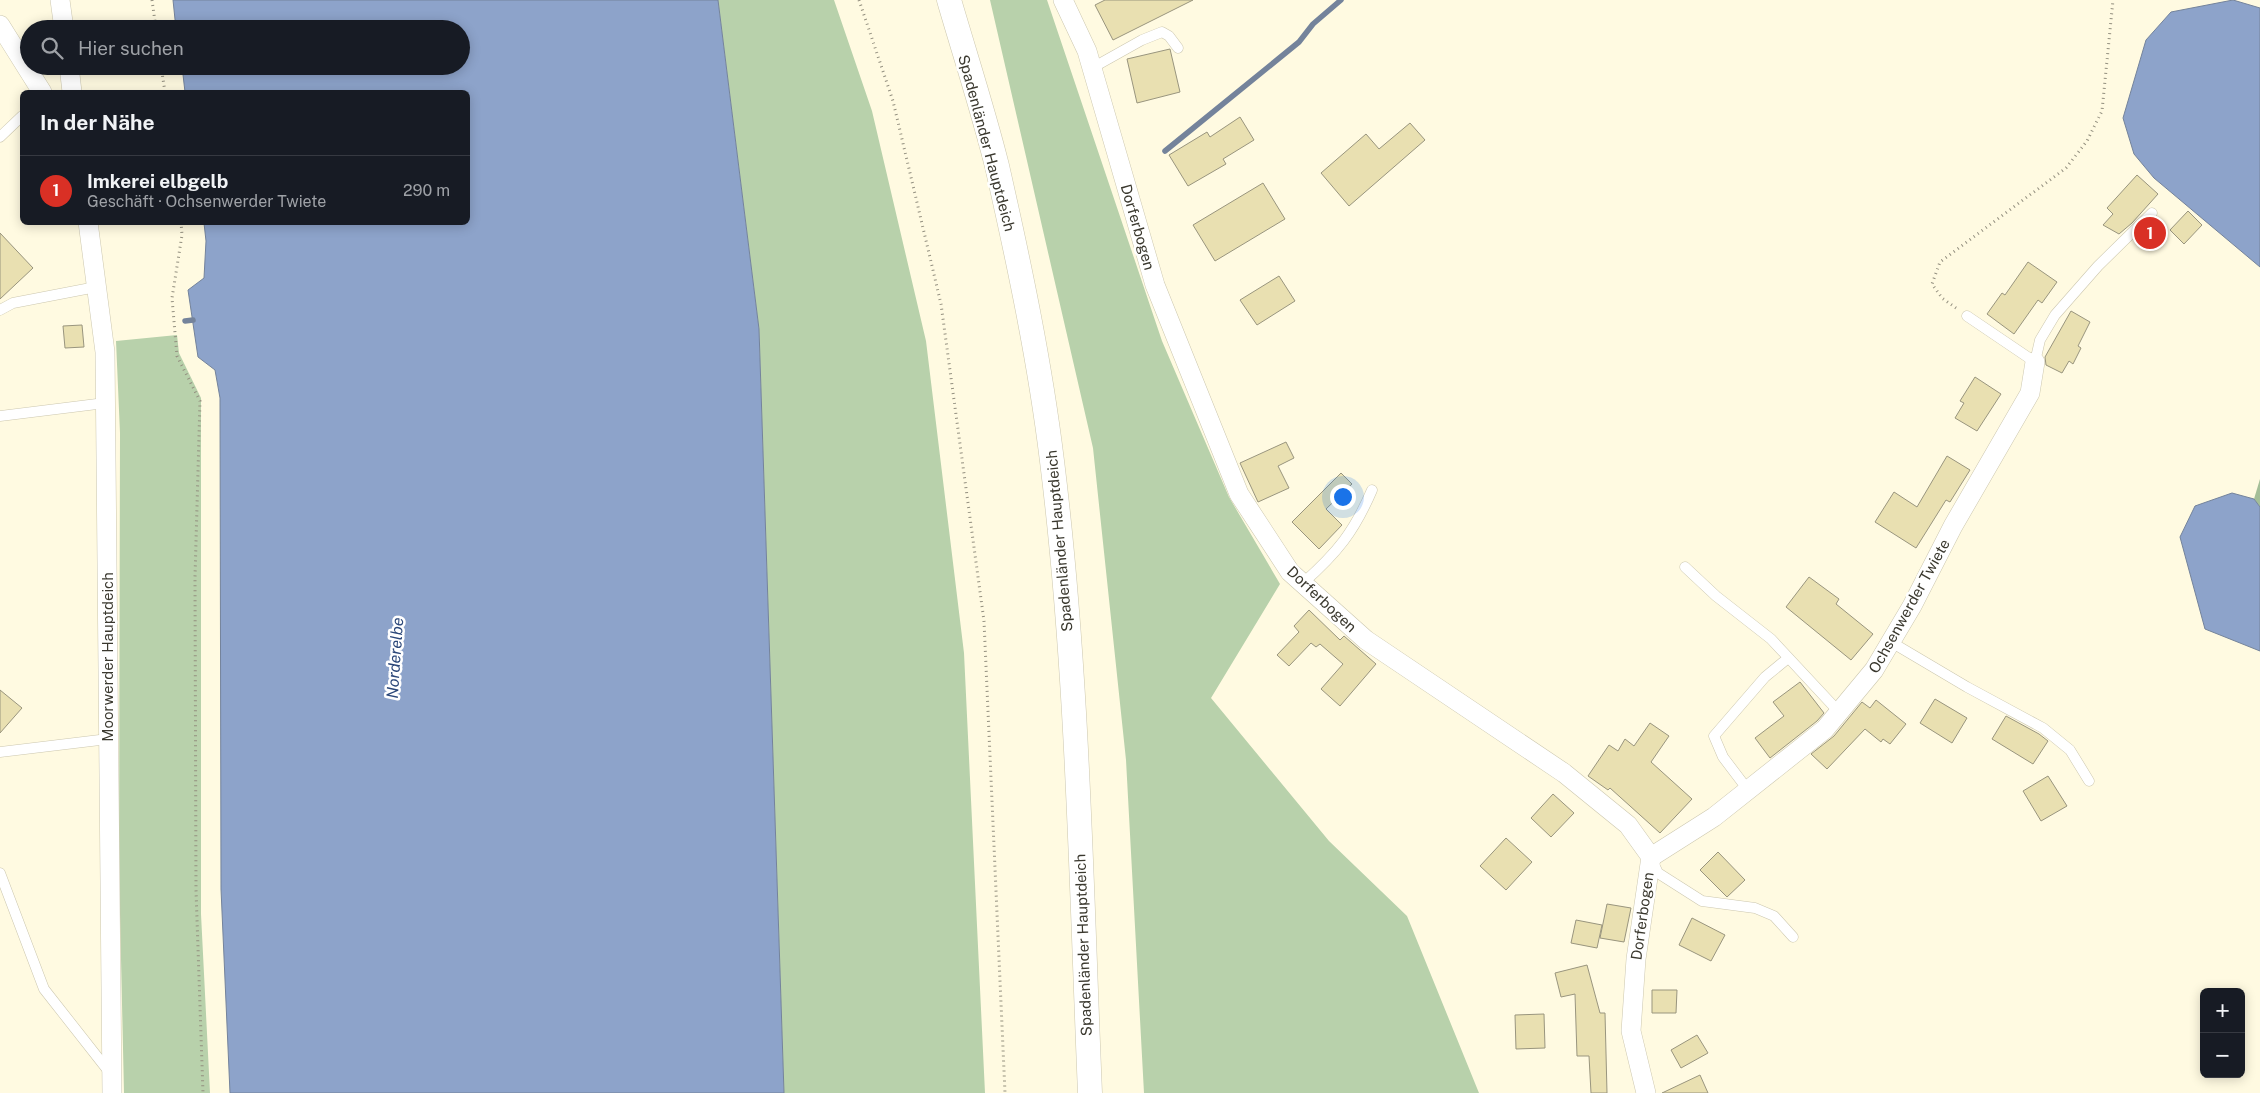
<!DOCTYPE html>
<html lang="de">
<meta charset="utf-8">
<style>
:root{--surface:#171b24;--page:#20242c;--text:#f1f3f6;--muted:#9ea1a6;--line:#363941;--accent:#d93025}
body{margin:0;font-family:"Public Sans",sans-serif;background:var(--page);color:var(--text)}
.controls{position:absolute;right:15px;bottom:15px;display:grid;overflow:hidden;border-radius:8px;box-shadow:0 2px 12px #0003}
.controls button{width:45px;height:45px;display:grid;place-items:center;padding:0;border:0;border-bottom:1px solid var(--line);background:var(--surface);color:var(--text);font:25px sans-serif}
.you{position:absolute;left:1342px;top:496px;width:18px;height:18px;margin:-12px;border:4px solid #fff;border-radius:50%;background:#1a73e8;box-shadow:0 0 0 8px #1a73e833}
.badge{display:grid;place-items:center;width:32px;height:32px;border-radius:50%;background:var(--accent);color:#fff;font-size:16px;font-weight:700}
.pin{position:absolute;translate:-50% -50%;border:2px solid #fff;box-shadow:0 1px 5px #0006}
.list{margin:0;padding:0;list-style:none}
h2{display:flex;justify-content:space-between;align-items:center;height:65px;margin:0;padding:0 20px;font-size:21px}
h2 small{font-size:16px;font-weight:400;color:var(--muted)}
.list li{display:grid;grid-template-columns:32px 1fr auto;gap:15px;align-items:center;box-sizing:border-box;height:70px;padding:0 20px;border-top:1px solid var(--line)}
.list b{display:block;font-size:19px;white-space:nowrap}
.list p{margin:0;font-size:16px;white-space:nowrap;color:var(--muted)}
.list em{font-size:16px;font-style:normal;color:var(--muted)}
.icon{flex:none;width:28px;height:28px;fill:none;stroke:currentColor;stroke-width:2;stroke-linecap:round;stroke-linejoin:round}
.map{position:relative;flex:none;width:2260px;height:1093px;overflow:hidden}
.search{position:absolute;background:var(--surface);box-shadow:0 2px 12px #0003;left:20px;top:20px;width:450px;height:55px;display:flex;align-items:center;gap:12px;box-sizing:border-box;padding:0 18px;border-radius:28px;color:var(--muted);font-size:19px}
.panel{position:absolute;background:var(--surface);box-shadow:0 2px 12px #0003;left:20px;top:90px;width:450px;height:135px;border-radius:8px}
.map>svg:first-child{display:block}
.green{fill:#b8d1ab}
.forest{fill:#a4be97}
.water{fill:#8da3ca;stroke:#74839b}
.lines{fill:none;stroke-linecap:round;stroke-linejoin:round}
.stream{stroke:#74839b;stroke-width:5.5}
.building{fill:#e9e0b1;stroke:#99957e}
.service-casing{stroke:#ccc7af;stroke-width:11}
.minor-casing{stroke:#ccc7af;stroke-width:20}
.tertiary-casing{stroke:#ccc7af;stroke-width:25}
.path{stroke:#938f7f;stroke-width:3;stroke-dasharray:1 4;stroke-linecap:butt}
.service{stroke:#fff;stroke-width:10}
.minor{stroke:#fff;stroke-width:19}
.tertiary{stroke:#fff;stroke-width:24}
.labels{text-anchor:middle;dominant-baseline:central;stroke-width:5;stroke-linejoin:round;paint-order:stroke}
.street-label{font-size:15px;fill:#3a382e;stroke:#fff}
.water-label{font-size:16px;font-style:italic;fill:#2b4779;stroke:#fff}
</style>
<div class="map">
<svg width="2260" height="1093" viewBox="0 0 2260 1093">
<rect width="100%" height="100%" fill="#fffae1"/>
<!-- green -->
<g class="green">
<polygon points="718,0 834,0 872,111 926,341 964,653 985,1093 784,1093 759,329"/>
<polygon points="990,0 1047,0 1162,341 1229,497 1280,584 1211,698 1329,841 1407,916 1479,1093 1144,1093 1126,760 1093,448"/>
<polygon points="177,335 179,353 201,398 201,914 210,1093 124,1093 119,869 120,433 116,341"/>
</g>
<!-- forest -->
<polygon class="forest" points="2260,479 2260,507 2254,499"/>
<!-- water -->
<g class="water">
<polygon points="173,0 718,0 759,329 784,1093 230,1093 221,889 220,398 215,370 198,357 188,290 204,278 206,241 204,223 468,222 468,92 185,92 182,66 461,66 461,29 176,29"/>
<polygon points="2233,0 2260,8 2260,267 2154,178 2134,154 2123,118 2146,40 2171,12"/>
<polygon points="2232,493 2254,499 2260,507 2260,651 2205,629 2180,537 2195,506"/>
</g>
<g class="lines">
<!-- stream -->
<g class="stream">
<polyline points="1165,151 1299,42 1313,24 1341,0"/>
<polyline points="185,321 193,320"/>
</g>
</g>
<!-- building -->
<g class="building">
<polygon points="1105,0 1193,0 1113,40 1095,5"/>
<polygon points="1170,49 1180,92 1137,103 1127,59"/>
<polygon points="1240,117 1254,140 1223,159 1226,164 1188,186 1169,155 1207,132 1210,137"/>
<polygon points="1410,123 1425,140 1349,206 1321,173 1366,134 1379,149"/>
<polygon points="2137,175 2158,194 2132,223 2119,234 2103,225 2113,214 2107,208"/>
<polygon points="1263,183 1285,219 1215,261 1193,225"/>
<polygon points="2188,211 2202,225 2184,244 2170,230"/>
<polygon points="0,233 33,268 0,299"/>
<polygon points="2028,262 2057,282 2042,303 2038,300 2014,334 1987,314 2002,293 2005,295"/>
<polygon points="1279,276 1295,301 1257,325 1240,300"/>
<polygon points="2071,311 2090,322 2078,346 2081,348 2073,364 2069,361 2062,373 2046,365 2045,357"/>
<polygon points="82,325 84,347 65,348 63,326"/>
<polygon points="1975,377 2001,394 1977,431 1955,418 1964,403 1960,401"/>
<polygon points="1286,442 1294,458 1278,466 1289,488 1258,502 1240,463"/>
<polygon points="1947,456 1970,470 1950,502 1946,500 1916,548 1875,522 1894,492 1917,507"/>
<polygon points="1341,473 1352,484 1326,509 1342,525 1319,549 1292,522"/>
<polygon points="1809,577 1839,599 1836,604 1873,634 1851,660 1786,607"/>
<polygon points="1309,610 1340,640 1344,636 1376,664 1340,706 1321,689 1343,664 1320,644 1316,647 1311,643 1289,666 1277,655 1299,632 1294,626"/>
<polygon points="1800,682 1824,713 1817,721 1770,758 1755,738 1784,716 1773,702"/>
<polygon points="0,690 22,708 0,733"/>
<polygon points="1935,699 1967,718 1952,743 1920,723"/>
<polygon points="1876,700 1906,724 1890,744 1883,739 1881,742 1865,729 1827,769 1811,754 1834,736 1862,702 1870,708"/>
<polygon points="2006,716 2039,734 2048,741 2033,764 1992,739"/>
<polygon points="1650,723 1669,736 1651,762 1692,799 1660,833 1610,788 1608,790 1588,776 1609,745 1618,751 1625,739 1634,746"/>
<polygon points="2048,776 2067,806 2041,821 2023,791"/>
<polygon points="1553,794 1574,813 1551,837 1531,818"/>
<polygon points="1506,838 1532,862 1506,890 1480,866"/>
<polygon points="1718,852 1745,880 1727,897 1700,870"/>
<polygon points="1607,904 1631,908 1624,942 1600,938"/>
<polygon points="1692,918 1725,935 1711,961 1679,945"/>
<polygon points="1576,920 1602,925 1597,948 1571,943"/>
<polygon points="1587,965 1600,1013 1605,1013 1607,1093 1591,1093 1589,1056 1577,1056 1575,994 1561,997 1555,973"/>
<polygon points="1652,990 1677,990 1676,1013 1652,1013"/>
<polygon points="1544,1014 1545,1048 1516,1049 1515,1015"/>
<polygon points="1697,1035 1708,1053 1681,1068 1671,1050"/>
<polygon points="1700,1075 1708,1093 1662,1093"/>
</g>
<g class="lines">
<defs>
<g id="service">
<polyline points="1092,68 1142,40 1162,32 1169,36 1178,48"/>
<polyline points="0,137 22,116"/>
<polyline points="0,310 13,303 96,287"/>
<polyline points="1967,316 2035,362 2040,340 2055,315 2098,266 2152,213"/>
<polyline points="0,416 105,403"/>
<polyline points="1685,567 1716,596 1771,639 1839,712"/>
<path d="M1303,583C1337,553 1354,532 1372,490"/>
<polyline points="1891,642 1967,687 2043,728 2070,750 2089,781"/>
<polyline points="0,752 108,739"/>
<polyline points="1748,790 1723,757 1714,736 1765,677 1787,659"/>
<polyline points="1652,860 1658,873 1702,901 1755,908 1774,916 1793,937"/>
<polyline points="0,873 44,989 110,1073"/>
</g>
<g id="minor">
<polyline points="60,0 64,29"/>
<polyline points="1063,0 1087,51 1155,285 1239,494 1290,572 1366,640 1564,773 1628,825 1651,857 1636,959 1631,1031 1646,1093"/>
<polyline points="0,25 42,92"/>
<polyline points="69,66 72,92"/>
<polyline points="88,222 105,352 112,1093"/>
<polyline points="1651,857 1714,817 1825,729 1874,670 1912,606 1953,526 2030,393 2035,362"/>
</g>
<path id="tertiary" d="M949,0C965,55 983,110 997,166C1019,263 1040,362 1052,461C1078,670 1081,882 1090,1093"/>
</defs>
<!-- service casing -->
<use href="#service" class="service-casing"/>
<!-- minor casing -->
<use href="#minor" class="minor-casing"/>
<!-- tertiary casing -->
<use href="#tertiary" class="tertiary-casing"/>
<!-- path -->
<g class="path">
<polyline points="152,0 156,29"/>
<polyline points="859,0 893,101 941,304 984,621 1005,1093"/>
<polyline points="161,66 165,92"/>
<polyline points="181,222 182,235 172,298 177,356 200,401 195,577 196,890 203,1093"/>
<polyline points="1956,308 1942,298 1932,284 1940,262 2066,168 2087,141 2102,111 2113,0"/>
</g>
<!-- service -->
<use href="#service" class="service"/>
<!-- minor -->
<use href="#minor" class="minor"/>
<!-- tertiary -->
<use href="#tertiary" class="tertiary"/>
</g>
<g class="labels">
<!-- street labels -->
<g class="street-label">
<text transform="translate(987 143) rotate(75)">Spadenländer Hauptdeich</text>
<text transform="translate(1138 227) rotate(74)">Dorferbogen</text>
<text transform="translate(1059 541) rotate(-95)">Spadenländer Hauptdeich</text>
<text transform="translate(1322 599) rotate(43)">Dorferbogen</text>
<text transform="translate(1909 606) rotate(-61)">Ochsenwerder Twiete</text>
<text transform="translate(107 657) rotate(-90)">Moorwerder Hauptdeich</text>
<text transform="translate(1642 916) rotate(-82)">Dorferbogen</text>
<text transform="translate(1083 945) rotate(-92)">Spadenländer Hauptdeich</text>
</g>
<!-- water labels -->
<g class="water-label">
<text transform="translate(395 658) rotate(-86)">Norderelbe</text>
</g>
</g>
</svg>
<div class="controls">
<button>+</button>
<button>−</button>
</div>
<div class="you"></div>
<div class="pin badge" style="left:2150px;top:233px">1</div>
<div class="search"><svg class="icon" aria-label="search" viewBox="0 0 24 24"><circle cx="10" cy="10" r="6"/><path d="M15 15l6 6"/></svg>Hier suchen</div>
<section class="panel">
<h2>In der Nähe<small></small></h2>
<ul class="list">
<li><span class="badge">1</span><div><b>Imkerei elbgelb</b><p>Geschäft · Ochsenwerder Twiete</p></div><em>290 m</em></li>
</ul>
</section>
</div>
